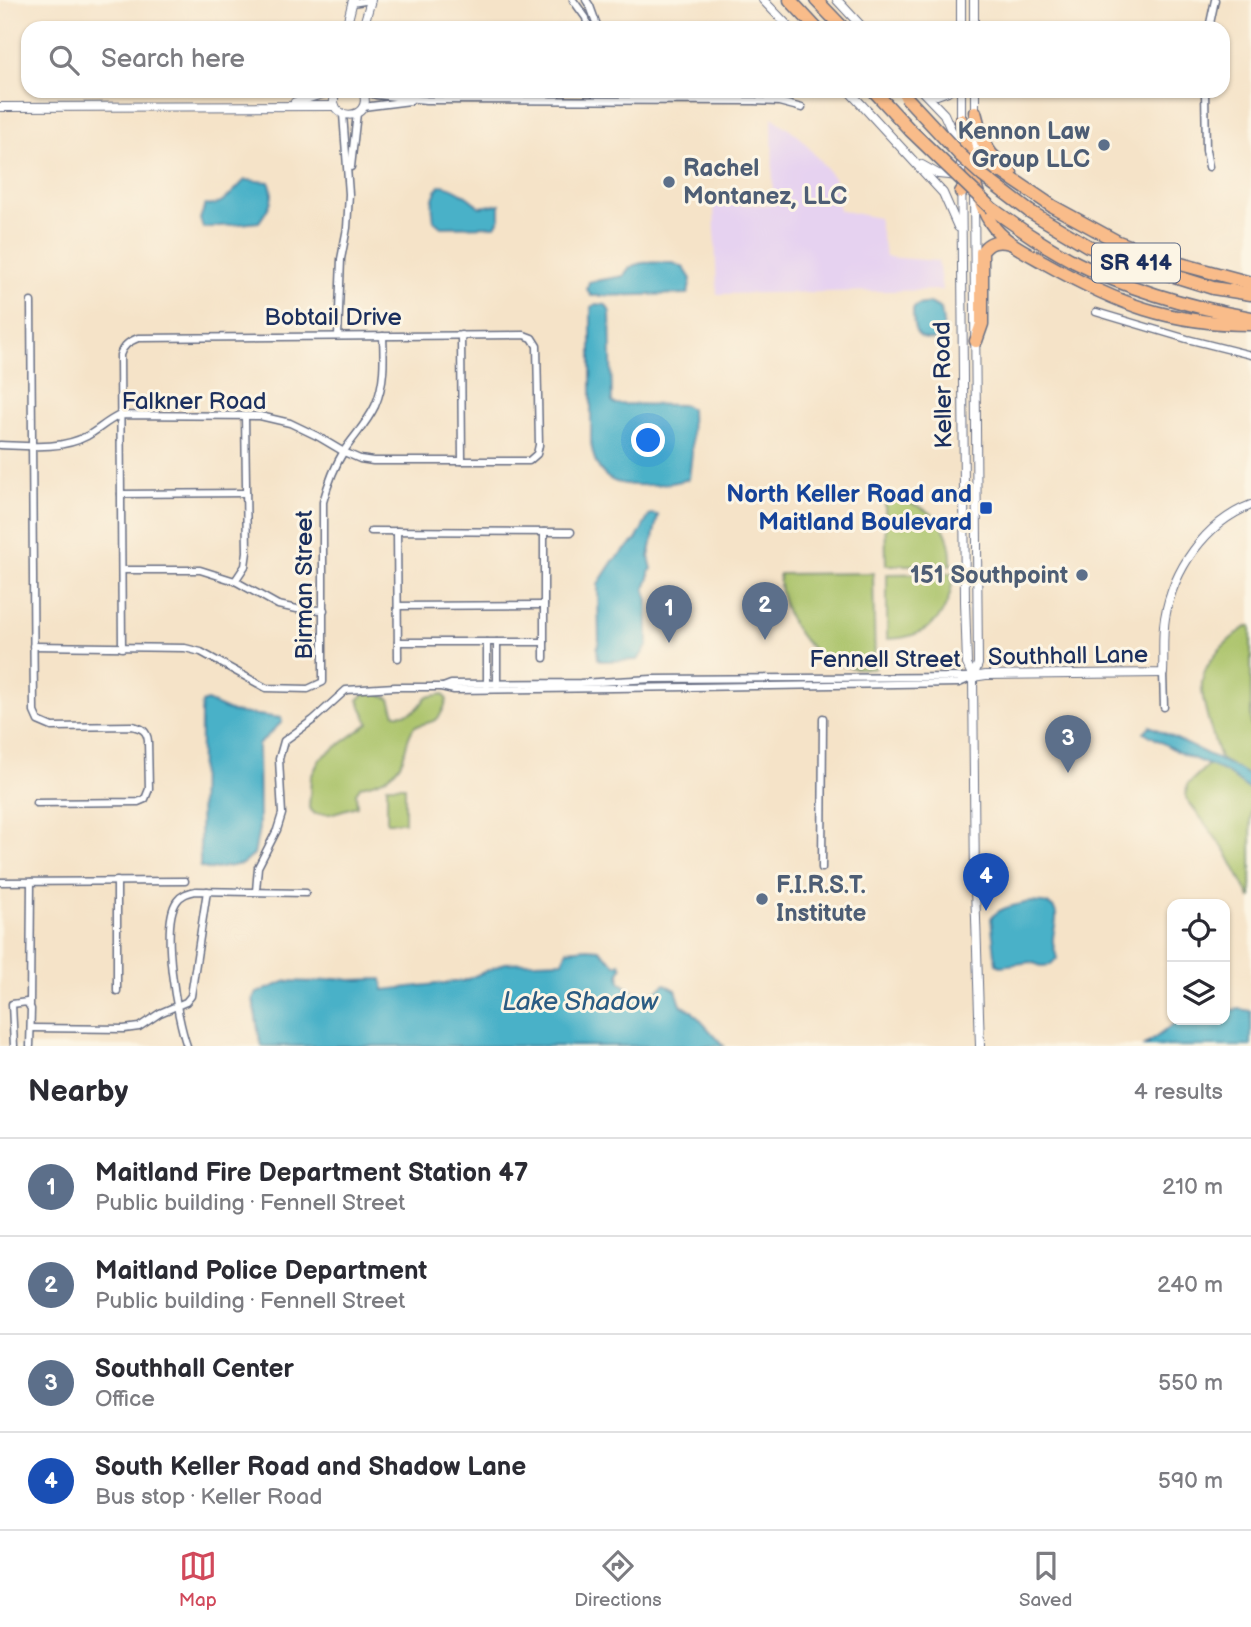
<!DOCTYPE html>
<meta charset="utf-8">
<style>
:root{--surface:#fff;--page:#f2f2f3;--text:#2b2b33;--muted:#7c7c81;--line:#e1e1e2;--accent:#d1495b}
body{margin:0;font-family:"Balsamiq Sans",sans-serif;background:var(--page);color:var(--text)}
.controls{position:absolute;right:21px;bottom:21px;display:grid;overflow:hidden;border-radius:14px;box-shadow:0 2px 5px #0004}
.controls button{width:63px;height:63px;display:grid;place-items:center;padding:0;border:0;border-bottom:2px solid var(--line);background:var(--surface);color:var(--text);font:35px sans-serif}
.you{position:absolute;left:649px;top:441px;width:24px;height:24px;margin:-18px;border:5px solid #fff;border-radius:50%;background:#1a73e8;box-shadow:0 0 0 10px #1a73e833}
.badge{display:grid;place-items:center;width:46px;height:46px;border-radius:50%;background:var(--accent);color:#fff;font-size:23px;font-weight:700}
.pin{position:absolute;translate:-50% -58px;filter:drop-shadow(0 2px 4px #0008)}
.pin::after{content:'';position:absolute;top:37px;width:24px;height:21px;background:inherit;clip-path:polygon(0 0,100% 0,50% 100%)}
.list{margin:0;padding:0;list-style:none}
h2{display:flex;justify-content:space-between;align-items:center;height:91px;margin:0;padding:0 28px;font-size:30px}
h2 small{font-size:23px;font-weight:400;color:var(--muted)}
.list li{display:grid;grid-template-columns:46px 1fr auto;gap:21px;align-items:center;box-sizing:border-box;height:98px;padding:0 28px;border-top:2px solid var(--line)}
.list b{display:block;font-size:26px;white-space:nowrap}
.list p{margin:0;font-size:23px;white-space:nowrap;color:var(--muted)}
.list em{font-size:23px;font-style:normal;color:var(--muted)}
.icon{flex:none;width:38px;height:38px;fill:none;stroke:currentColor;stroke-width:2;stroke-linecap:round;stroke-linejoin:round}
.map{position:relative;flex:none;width:1251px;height:1046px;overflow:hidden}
.search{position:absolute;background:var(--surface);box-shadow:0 2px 5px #0004;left:21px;right:21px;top:21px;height:77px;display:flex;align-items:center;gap:18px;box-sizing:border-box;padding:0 24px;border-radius:21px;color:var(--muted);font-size:26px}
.sheet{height:483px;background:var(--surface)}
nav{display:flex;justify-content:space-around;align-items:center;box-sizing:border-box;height:98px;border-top:2px solid var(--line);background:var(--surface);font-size:19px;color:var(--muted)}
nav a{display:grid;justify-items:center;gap:4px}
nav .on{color:var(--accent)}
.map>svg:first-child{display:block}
.built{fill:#e6d2f0}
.green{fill:#aac369;stroke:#627964;stroke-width:2}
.water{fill:#49b1c8;stroke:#327093;stroke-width:2}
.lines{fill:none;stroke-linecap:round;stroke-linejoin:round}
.minor-casing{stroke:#676e83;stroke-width:9}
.tertiary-casing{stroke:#676e83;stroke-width:10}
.motorway-casing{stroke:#676e83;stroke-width:15}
.minor{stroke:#fff;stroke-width:6}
.tertiary{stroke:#fff;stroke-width:8}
.motorway{stroke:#f9bc8a;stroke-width:12}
.motorway-bridge-casing{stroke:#676e83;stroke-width:15;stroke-linecap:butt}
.motorway-bridge{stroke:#f9bc8a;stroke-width:12}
.service-dot{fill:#5c6f8a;stroke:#fcf5e5;stroke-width:2.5}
.transit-dot{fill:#1a4fb4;stroke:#fcf5e5;stroke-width:2.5}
.labels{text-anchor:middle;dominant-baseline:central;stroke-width:6;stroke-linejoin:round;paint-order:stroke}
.shield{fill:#fcf5e5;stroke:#5e6a86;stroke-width:2}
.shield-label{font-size:23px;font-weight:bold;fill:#1b2f5e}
.service-label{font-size:24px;font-weight:bold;fill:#4e5e75;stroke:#fcf5e5;text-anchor:end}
.street-label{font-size:24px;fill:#1b2f5e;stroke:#fcf5e5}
.transit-label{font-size:24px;font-weight:bold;fill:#164399;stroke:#fcf5e5;text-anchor:end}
.water-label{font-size:26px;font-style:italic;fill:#2b5c83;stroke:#fcf5e5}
</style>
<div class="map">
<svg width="1251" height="1046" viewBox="0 0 1251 1046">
<rect width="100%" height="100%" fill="#fcf5e5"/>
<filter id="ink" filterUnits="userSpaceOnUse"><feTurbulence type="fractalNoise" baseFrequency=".0143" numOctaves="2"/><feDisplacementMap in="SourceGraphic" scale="14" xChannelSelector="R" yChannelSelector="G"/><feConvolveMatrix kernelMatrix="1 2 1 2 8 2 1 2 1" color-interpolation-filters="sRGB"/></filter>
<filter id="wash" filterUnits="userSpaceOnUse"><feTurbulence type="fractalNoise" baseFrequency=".00686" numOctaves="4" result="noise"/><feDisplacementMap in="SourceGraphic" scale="28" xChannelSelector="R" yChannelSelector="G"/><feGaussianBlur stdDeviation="1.57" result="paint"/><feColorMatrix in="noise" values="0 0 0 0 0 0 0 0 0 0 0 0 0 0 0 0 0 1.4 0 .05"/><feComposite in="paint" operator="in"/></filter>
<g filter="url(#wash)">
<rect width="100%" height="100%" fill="#f5e3c8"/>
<!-- built -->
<polygon class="built" points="772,117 800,137 835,179 839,210 878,218 886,257 938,261 942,290 717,294 714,204 773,205"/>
<!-- green -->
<g class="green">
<path d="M885,500C925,500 953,522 951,565H886Z"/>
<path d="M873,573L875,669C866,668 856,669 848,667C804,655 781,617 779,574Z"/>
<path d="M953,573C951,616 928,638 887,639V574Z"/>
<path d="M1248,626H1251V777L1220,759C1214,737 1204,713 1202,690C1199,664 1229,638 1248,626Z"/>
<path d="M378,693L390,699L395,714C411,715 418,711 426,697L443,694L447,700C439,722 438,721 415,726C407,736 407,746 403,758C395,777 379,782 361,786L356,793L357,806L330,814H315L309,808L311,777L320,759L369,723L358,700L364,694Z"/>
<polygon points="1209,764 1226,772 1251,791 1251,899 1227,853 1186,798 1187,785"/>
<rect x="387" y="786" width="18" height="36"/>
</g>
<!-- water -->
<g class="water">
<path d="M245,180L269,182C277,197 268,209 259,222L203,228L200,219L205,205C222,208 234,190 245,180Z"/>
<path d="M441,185C455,186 469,198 480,207L500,204V218L495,226L441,227L434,221C432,208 430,195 441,185Z"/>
<path d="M673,263L684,268L691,279L688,294L591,296L587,289L589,282L624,276C630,258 657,263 673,263Z"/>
<path d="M930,303L941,309L944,330L938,339C914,342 913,329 913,309L918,305Z"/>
<path d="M596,304L606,305L610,312L612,402L615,404L684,405L691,409L692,452L689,479C671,485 622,490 607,477C596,468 593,456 591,443V307Z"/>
<polygon points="650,514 658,515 649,557 652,569 649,572 649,578 645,589 648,600 648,645 638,660 602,661 598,659 597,648 599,642 598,584 613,561 636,540"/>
<polygon points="207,701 232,712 281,718 282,722 258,745 259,828 254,855 242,864 210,870 200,867 201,714 202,703"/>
<polygon points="1150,726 1240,770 1251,777 1251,791 1226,772 1180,753 1144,732"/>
<path d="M1029,902C1034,903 1042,902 1047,904C1064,909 1052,930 1053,941C1053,947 1056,953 1057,959L1051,965L1041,966L1031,962L1001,966L996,964L991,918C1001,906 1015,906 1029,902Z"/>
<path d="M587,948L599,949L616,965L620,963L622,967L619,973L620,982C638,996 646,1001 665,984L676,990L681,1005L691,1010L724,1046H262L260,1042L253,999L257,993L287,981L315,982L338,978L350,980L382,979L384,990L463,981L505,963L563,961L567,950Z"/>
<polygon points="1240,1009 1251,1011 1251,1046 1144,1046 1177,1022 1182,1020 1225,1020 1225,1011"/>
</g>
</g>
<g filter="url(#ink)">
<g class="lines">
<defs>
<g id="minor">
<polyline points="573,0 586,18 588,28"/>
<polyline points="586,0 590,6 598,28"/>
<polyline points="352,3 371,0"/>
<polyline points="1209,28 1215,0"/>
<polyline points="363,91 376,95 426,100 754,101 779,102 802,108"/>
<polyline points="1205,91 1206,150 1209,167"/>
<polyline points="363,107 410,101"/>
<polyline points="351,167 357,113"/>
<path d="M31,302L34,712L38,721L52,727L132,726C141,728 147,730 148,741L149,789L145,799L138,802L36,803"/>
<polyline points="1096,312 1187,339 1251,355"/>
<polyline points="461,335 462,461"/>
<polyline points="338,336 341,259 347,228 349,194 343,114"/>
<path d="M0,445C28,446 61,450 87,436C98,430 107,421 120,415L260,416L290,423L317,436L344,452L360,459L373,461H529L537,454L539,445L537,346L532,338L524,335L138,338C128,342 123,346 120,355C120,453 122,551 122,648"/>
<polyline points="121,494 246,493"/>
<polyline points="371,531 571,532"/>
<polyline points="397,531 398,658"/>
<polyline points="544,532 544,658"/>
<polyline points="122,570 200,570 235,581 278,605 297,609 324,610"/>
<polyline points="235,581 245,566 247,552 245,416"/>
<polyline points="398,606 544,605"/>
<polyline points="398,642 544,642"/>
<polyline points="497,642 497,685"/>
<path d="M33,646L185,648L201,652L266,688L308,689L323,682V502C328,484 334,467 344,451C354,436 367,423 375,406C385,383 384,360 383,336"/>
<polyline points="1163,673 1164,707"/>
<polyline points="487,685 487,642"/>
<polyline points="443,687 451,684 580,683 652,679 971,677"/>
<polyline points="822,868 823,718"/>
<polyline points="0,882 185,881"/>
<path d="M256,891L258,867L277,830L282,814L279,759L284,741L313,720L346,690L395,687H441L454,690C622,689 791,685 959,683L973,677"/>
<polyline points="117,991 117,881"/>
<polyline points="30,1005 31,882"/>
<polyline points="31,1028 124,1029 139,1027 160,1013 186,1002 191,996 207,891"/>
<polyline points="14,1046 12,1004 27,1002 31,1009 30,1046"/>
<path d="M187,1046C177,1019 160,924 177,901C182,894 188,893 196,891L306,893"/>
</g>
<g id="tertiary">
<polyline points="763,0 790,28"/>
<polyline points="837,0 863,28"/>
<polyline points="974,0 974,28"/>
<polyline points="346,28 353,0"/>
<polyline points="363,28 371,0"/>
<polyline points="961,28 961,0"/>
<path d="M336,91C323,122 375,123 363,91"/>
<polyline points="849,91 943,193 958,227"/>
<polyline points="922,91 944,114 961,152"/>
<polyline points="961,91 961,123"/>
<polyline points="924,92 937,95 948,91"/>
<polyline points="295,102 333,91"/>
<polyline points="0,107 335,106"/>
<polyline points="961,153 965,601 967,664 973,677 975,887 980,1046"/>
<polyline points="975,164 975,91"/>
<polyline points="922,165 938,174 959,176"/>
<polyline points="973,677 978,664 974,191"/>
<path d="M973,677L986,675L1163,673C1164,655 1162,636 1165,618C1173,570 1205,523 1251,505"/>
</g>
<g id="motorway">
<polyline points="790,0 816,28"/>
<polyline points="816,0 843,28"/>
<polyline points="874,91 910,130"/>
<polyline points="975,112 983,142 991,154 1011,173"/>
<path d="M961,120C969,151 973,196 991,223C1004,243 1028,253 1047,264C1118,304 1169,324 1251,324"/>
<polyline points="961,192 974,178 987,171 1002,172 1052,206 1118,242 1177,263 1251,283"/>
<path d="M991,208C1019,228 1047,248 1077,263C1132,291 1191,307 1251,318"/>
<polyline points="1029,211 1088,246 1155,270 1213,288 1251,294"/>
<path d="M976,341L982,324V252C989,241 998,240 1010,243"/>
</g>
</defs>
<!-- minor casing -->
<use href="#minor" class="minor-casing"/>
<!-- tertiary casing -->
<use href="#tertiary" class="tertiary-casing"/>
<!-- motorway casing -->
<use href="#motorway" class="motorway-casing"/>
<!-- minor -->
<use href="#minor" class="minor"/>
<!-- tertiary -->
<use href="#tertiary" class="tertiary"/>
<!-- motorway -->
<use href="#motorway" class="motorway"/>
<defs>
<g id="motorway-bridge">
<polyline points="906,97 959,154 983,176 1029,211"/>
<polyline points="910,130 991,208"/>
</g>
</defs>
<!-- motorway-bridge casing -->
<use href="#motorway-bridge" class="motorway-bridge-casing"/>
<!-- motorway-bridge -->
<use href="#motorway-bridge" class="motorway-bridge"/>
</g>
</g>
<!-- markers -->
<g class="service-dot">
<circle cx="1104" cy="145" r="7"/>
<circle cx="669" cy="182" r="7"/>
<circle cx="1082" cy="575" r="7"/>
<circle cx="762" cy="899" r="7"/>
</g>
<rect class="transit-dot" x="979" y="501" width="14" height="14" rx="3.5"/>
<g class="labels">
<!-- shield labels -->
<rect class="shield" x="1092" y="243.5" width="88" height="39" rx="5"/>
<g class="shield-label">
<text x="1136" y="263">SR 414</text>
</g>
<!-- service labels -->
<g class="service-label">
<text x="1090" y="131">Kennon Law<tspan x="1090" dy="28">Group LLC</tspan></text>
<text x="683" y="168" text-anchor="start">Rachel<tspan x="683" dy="28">Montanez, LLC</tspan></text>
<text x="1068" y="575">151 Southpoint</text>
<text x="776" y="885" text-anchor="start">F.I.R.S.T.<tspan x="776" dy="28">Institute</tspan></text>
</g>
<!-- street labels -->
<g class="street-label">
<text x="333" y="317">Bobtail Drive</text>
<text transform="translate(943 385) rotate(-91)">Keller Road</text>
<text x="194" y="401">Falkner Road</text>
<text transform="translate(304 585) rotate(-90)">Birman Street</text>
<text transform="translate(1068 656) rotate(-1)">Southhall Lane</text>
<text x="885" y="659">Fennell Street</text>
</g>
<!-- transit labels -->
<g class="transit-label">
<text x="972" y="494">North Keller Road and<tspan x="972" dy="28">Maitland Boulevard</tspan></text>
</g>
<!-- water labels -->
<g class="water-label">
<text x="580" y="1002">Lake Shadow</text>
</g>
</g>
</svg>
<div class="controls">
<button><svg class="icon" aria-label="locate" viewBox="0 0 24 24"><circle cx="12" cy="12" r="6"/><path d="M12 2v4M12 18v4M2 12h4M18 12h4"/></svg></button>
<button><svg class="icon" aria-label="layers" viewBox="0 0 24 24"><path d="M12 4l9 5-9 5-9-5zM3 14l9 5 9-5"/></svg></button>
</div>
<div class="you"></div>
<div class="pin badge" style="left:669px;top:643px;background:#5c6f8a">1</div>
<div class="pin badge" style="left:765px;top:640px;background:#5c6f8a">2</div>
<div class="pin badge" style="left:1068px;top:773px;background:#5c6f8a">3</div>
<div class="pin badge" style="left:986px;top:911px;background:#1a4fb4">4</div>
<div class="search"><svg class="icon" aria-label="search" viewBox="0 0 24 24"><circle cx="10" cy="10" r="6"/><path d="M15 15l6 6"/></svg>Search here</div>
</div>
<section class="sheet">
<h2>Nearby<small>4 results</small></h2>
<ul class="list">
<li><span class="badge" style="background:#5c6f8a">1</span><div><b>Maitland Fire Department Station 47</b><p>Public building · Fennell Street</p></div><em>210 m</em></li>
<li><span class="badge" style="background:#5c6f8a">2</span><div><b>Maitland Police Department</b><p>Public building · Fennell Street</p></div><em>240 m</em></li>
<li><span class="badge" style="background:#5c6f8a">3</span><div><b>Southhall Center</b><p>Office</p></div><em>550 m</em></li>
<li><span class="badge" style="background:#1a4fb4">4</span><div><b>South Keller Road and Shadow Lane</b><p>Bus stop · Keller Road</p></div><em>590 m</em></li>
</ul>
</section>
<nav>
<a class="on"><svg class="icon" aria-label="map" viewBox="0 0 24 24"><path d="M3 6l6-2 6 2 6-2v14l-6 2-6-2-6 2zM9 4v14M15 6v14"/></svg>Map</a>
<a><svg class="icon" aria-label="directions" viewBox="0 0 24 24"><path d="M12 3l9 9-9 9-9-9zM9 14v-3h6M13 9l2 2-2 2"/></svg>Directions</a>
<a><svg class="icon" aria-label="saved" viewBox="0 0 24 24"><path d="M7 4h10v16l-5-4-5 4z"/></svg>Saved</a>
</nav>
